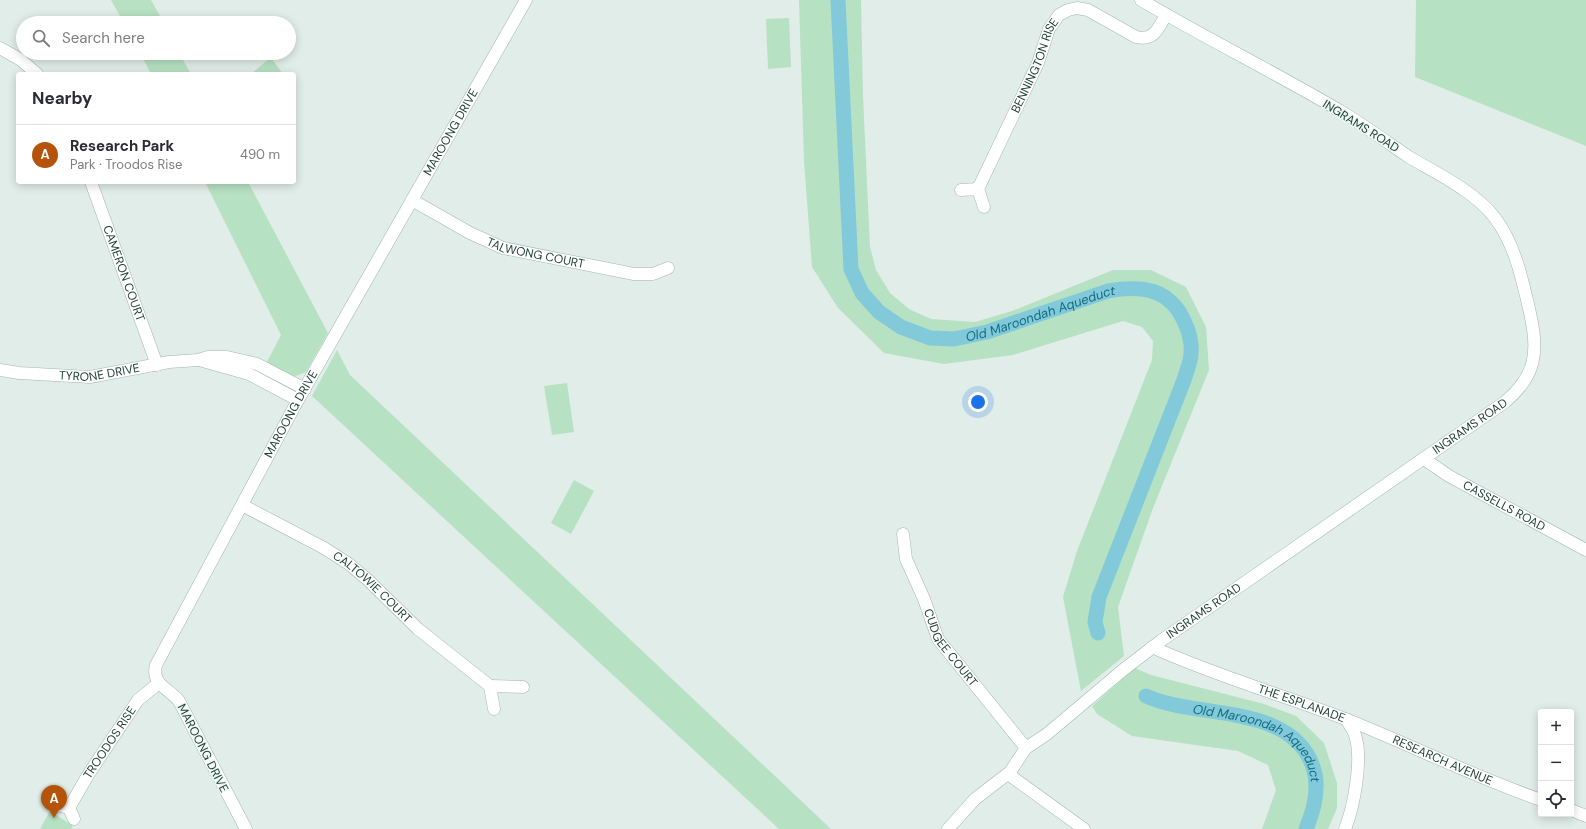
<!DOCTYPE html>
<meta charset="utf-8">
<style>
:root{--surface:#fff;--page:#f2f2f3;--text:#2b2b33;--muted:#7c7c81;--line:#e1e1e2;--accent:#b45309}
body{margin:0;font-family:"DM Sans",sans-serif;background:var(--page);color:var(--text)}
.controls{position:absolute;right:12px;bottom:12px;display:grid;overflow:hidden;border-radius:4px;box-shadow:0 2px 10px #0003}
.controls button{width:36px;height:36px;display:grid;place-items:center;padding:0;border:0;border-bottom:1px solid var(--line);background:var(--surface);color:var(--text);font:20px sans-serif}
.you{position:absolute;left:978px;top:402px;width:14px;height:14px;margin:-10px;border:3px solid #fff;border-radius:50%;background:#1a73e8;box-shadow:0 0 0 6px #1a73e833}
.badge{display:grid;place-items:center;width:26px;height:26px;border-radius:50%;background:var(--accent);color:#fff;font-size:13px;font-weight:700}
.pin{position:absolute;translate:-50% -33px;filter:drop-shadow(0 1px 2px #0008)}
.pin::after{content:'';position:absolute;top:21px;width:14px;height:12px;background:inherit;clip-path:polygon(0 0,100% 0,50% 100%)}
.list{margin:0;padding:0;list-style:none}
h2{display:flex;justify-content:space-between;align-items:center;height:52px;margin:0;padding:0 16px;font-size:17px}
h2 small{font-size:13px;font-weight:400;color:var(--muted)}
.list li{display:grid;grid-template-columns:26px 1fr auto;gap:12px;align-items:center;box-sizing:border-box;height:60px;padding:0 16px;border-top:1px solid var(--line)}
.list b{display:block;font-size:15px;white-space:nowrap}
.list p{margin:0;font-size:13px;white-space:nowrap;color:var(--muted)}
.list em{font-size:13px;font-style:normal;color:var(--muted)}
.icon{flex:none;width:22px;height:22px;fill:none;stroke:currentColor;stroke-width:2;stroke-linecap:round;stroke-linejoin:round}
.map{position:relative;flex:none;width:1586px;height:829px;overflow:hidden}
.search{position:absolute;background:var(--surface);box-shadow:0 2px 10px #0003;left:16px;top:16px;width:280px;height:44px;display:flex;align-items:center;gap:10px;box-sizing:border-box;padding:0 14px;border-radius:22px;color:var(--muted);font-size:15px}
.panel{position:absolute;background:var(--surface);box-shadow:0 2px 10px #0003;left:16px;top:72px;width:280px;height:112px;border-radius:4px}
.map>svg:first-child{display:block}
.green{fill:#b7e1c3}
.lines{fill:none;stroke-linecap:round;stroke-linejoin:round}
.canal{stroke:#82c9d9;stroke-width:15}
.street-casing{stroke:#a3b6b0;stroke-width:13}
.secondary-casing{stroke:#9dbab1;stroke-width:13}
.street{stroke:#fff;stroke-width:12}
.secondary{stroke:#fff;stroke-width:12}
.labels{text-anchor:middle;dominant-baseline:central;stroke-width:3;stroke-linejoin:round;paint-order:stroke}
.street-label{font-size:12px;fill:#1f4038;stroke:#f1f9f6}
.water-label{font-size:13px;font-style:italic;fill:#126d83;stroke:#f1f9f6}
</style>
<div class="map">
<svg width="1586" height="829" viewBox="0 0 1586 829">
<rect width="100%" height="100%" fill="#e1ede8"/>
<!-- green -->
<g class="green">
<polygon points="111,0 151,0 164,23 124,23"/>
<polygon points="799,0 861,0 863,96 870,247 876,270 890,293 909,309 931,319 975,322 1012,311 1113,270 1151,270 1186,287 1206,327 1209,370 1153,508 1118,607 1124,656 1081,691 1063,597 1077,551 1152,360 1153,341 1142,327 1123,321 1013,355 944,364 884,353 838,308 812,267 804,161"/>
<polygon points="1416,0 1586,0 1586,146 1415,77"/>
<polygon points="789,18 791,67 768,69 766,19"/>
<polygon points="140,53 179,53 191,74 151,74"/>
<polygon points="271,58 283,74 251,74 270,58"/>
<polygon points="205,182 248,182 328,333 306,372 293,377 267,362 281,335"/>
<polygon points="337,350 350,375 831,829 779,829 312,396"/>
<polygon points="567,383 574,432 552,435 544,386"/>
<polygon points="574,480 594,491 571,534 551,523"/>
<polygon points="1135,668 1151,675 1264,704 1296,716 1324,743 1337,783 1337,808 1328,829 1262,829 1276,790 1268,765 1238,751 1132,736 1097,714 1092,706"/>
<polygon points="50,811 73,826 71,829 40,829"/>
</g>
<g class="lines">
<!-- canal -->
<g class="canal">
<path id="s1" d="M838,0L851,269L862,293L879,312L901,327L930,338L954,339L987,332L1108,291C1142,285 1170,288 1185,323C1189,332 1192,343 1191,353C1191,362 1186,372 1184,380L1099,597L1095,622L1098,633"/>
<path id="s2" d="M1146,696C1196,719 1292,703 1313,767C1320,787 1314,810 1306,829"/>
</g>
<defs>
<g id="street">
<polyline points="0,48 21,60 37,74"/>
<path id="s3" d="M91,182L157,365"/>
<path id="s4" d="M978,189L1038,63L1049,29L1059,15L1068,10L1077,8L1088,10L1136,37C1154,41 1158,29 1166,15"/>
<polyline points="961,190 978,189 984,207"/>
<path id="s5" d="M412,200L470,233L503,248L634,274H653L668,268"/>
<polyline points="199,360 249,374 298,400"/>
<path id="s6" d="M0,370L19,373L90,377L169,362L198,360L208,357H227L257,364L305,389"/>
<path id="s7" d="M1424,459L1449,476L1586,550"/>
<path id="s8" d="M242,505L324,548L349,564L368,580L418,629L490,686"/>
<path id="s9" d="M903,534L906,559L924,599L938,639L1026,748"/>
<path id="s10" d="M1152,647C1216,676 1283,695 1348,720C1413,746 1475,777 1541,800"/>
<polyline points="494,709 490,686 523,687"/>
<polyline points="1008,774 1084,829"/>
<polyline points="56,805 69,808 74,819"/>
<path id="s11" d="M69,808L88,775L138,700L159,683"/>
<polyline points="1571,810 1586,816"/>
<path id="s12" d="M246,829L179,701C169,688 151,685 156,665L298,400L526,0"/>
<path d="M1345,829C1354,806 1363,759 1355,735C1353,729 1349,724 1346,719"/>
</g>
<g id="secondary">
<path id="s13" d="M948,829L975,799L1010,772L1026,748L1047,734L1123,670L1162,640L1505,402C1536,376 1539,352 1530,313C1523,282 1515,244 1495,218C1476,192 1436,173 1409,157C1387,142 1365,126 1342,112C1276,73 1207,39 1141,0"/>
</g>
</defs>
<!-- street casing -->
<use href="#street" class="street-casing"/>
<!-- secondary casing -->
<use href="#secondary" class="secondary-casing"/>
<!-- street -->
<use href="#street" class="street"/>
<!-- secondary -->
<use href="#secondary" class="secondary"/>
</g>
<g class="labels">
<!-- street labels -->
<g class="street-label">
<text stroke="none"><textPath href="#s4" startOffset="136">BENNINGTON RISE</textPath></text>
<text transform="translate(1361 126) rotate(32)">INGRAMS ROAD</text>
<text stroke="none"><textPath href="#s12" startOffset="799">MAROONG DRIVE</textPath></text>
<text stroke="none"><textPath href="#s5" startOffset="136">TALWONG COURT</textPath></text>
<text stroke="none"><textPath href="#s3" startOffset="97">CAMERON COURT</textPath></text>
<text stroke="none"><textPath href="#s6" startOffset="100">TYRONE DRIVE</textPath></text>
<text stroke="none"><textPath href="#s12" startOffset="475">MAROONG DRIVE</textPath></text>
<text stroke="none"><textPath href="#s13" startOffset="662">INGRAMS ROAD</textPath></text>
<text stroke="none"><textPath href="#s7" startOffset="93">CASSELLS ROAD</textPath></text>
<text stroke="none"><textPath href="#s8" startOffset="155">CALTOWIE COURT</textPath></text>
<text stroke="none"><textPath href="#s13" startOffset="338">INGRAMS ROAD</textPath></text>
<text stroke="none"><textPath href="#s9" startOffset="125">CUDGEE COURT</textPath></text>
<text stroke="none"><textPath href="#s10" startOffset="160">THE ESPLANADE</textPath></text>
<text stroke="none"><textPath href="#s11" startOffset="77">TROODOS RISE</textPath></text>
<text transform="translate(203 748) rotate(63)">MAROONG DRIVE</text>
<text stroke="none"><textPath href="#s10" startOffset="312">RESEARCH AVENUE</textPath></text>
</g>
<!-- water labels -->
<g class="water-label">
<text stroke="none"><textPath href="#s1" startOffset="493">Old Maroondah Aqueduct</textPath></text>
<text stroke="none"><textPath href="#s2" startOffset="127">Old Maroondah Aqueduct</textPath></text>
</g>
</g>
</svg>
<div class="controls">
<button>+</button>
<button>−</button>
<button><svg class="icon" aria-label="locate" viewBox="0 0 24 24"><circle cx="12" cy="12" r="6"/><path d="M12 2v4M12 18v4M2 12h4M18 12h4"/></svg></button>
</div>
<div class="you"></div>
<div class="pin badge" style="left:54px;top:818px">A</div>
<div class="search"><svg class="icon" aria-label="search" viewBox="0 0 24 24"><circle cx="10" cy="10" r="6"/><path d="M15 15l6 6"/></svg>Search here</div>
<section class="panel">
<h2>Nearby<small></small></h2>
<ul class="list">
<li><span class="badge">A</span><div><b>Research Park</b><p>Park · Troodos Rise</p></div><em>490 m</em></li>
</ul>
</section>
</div>
